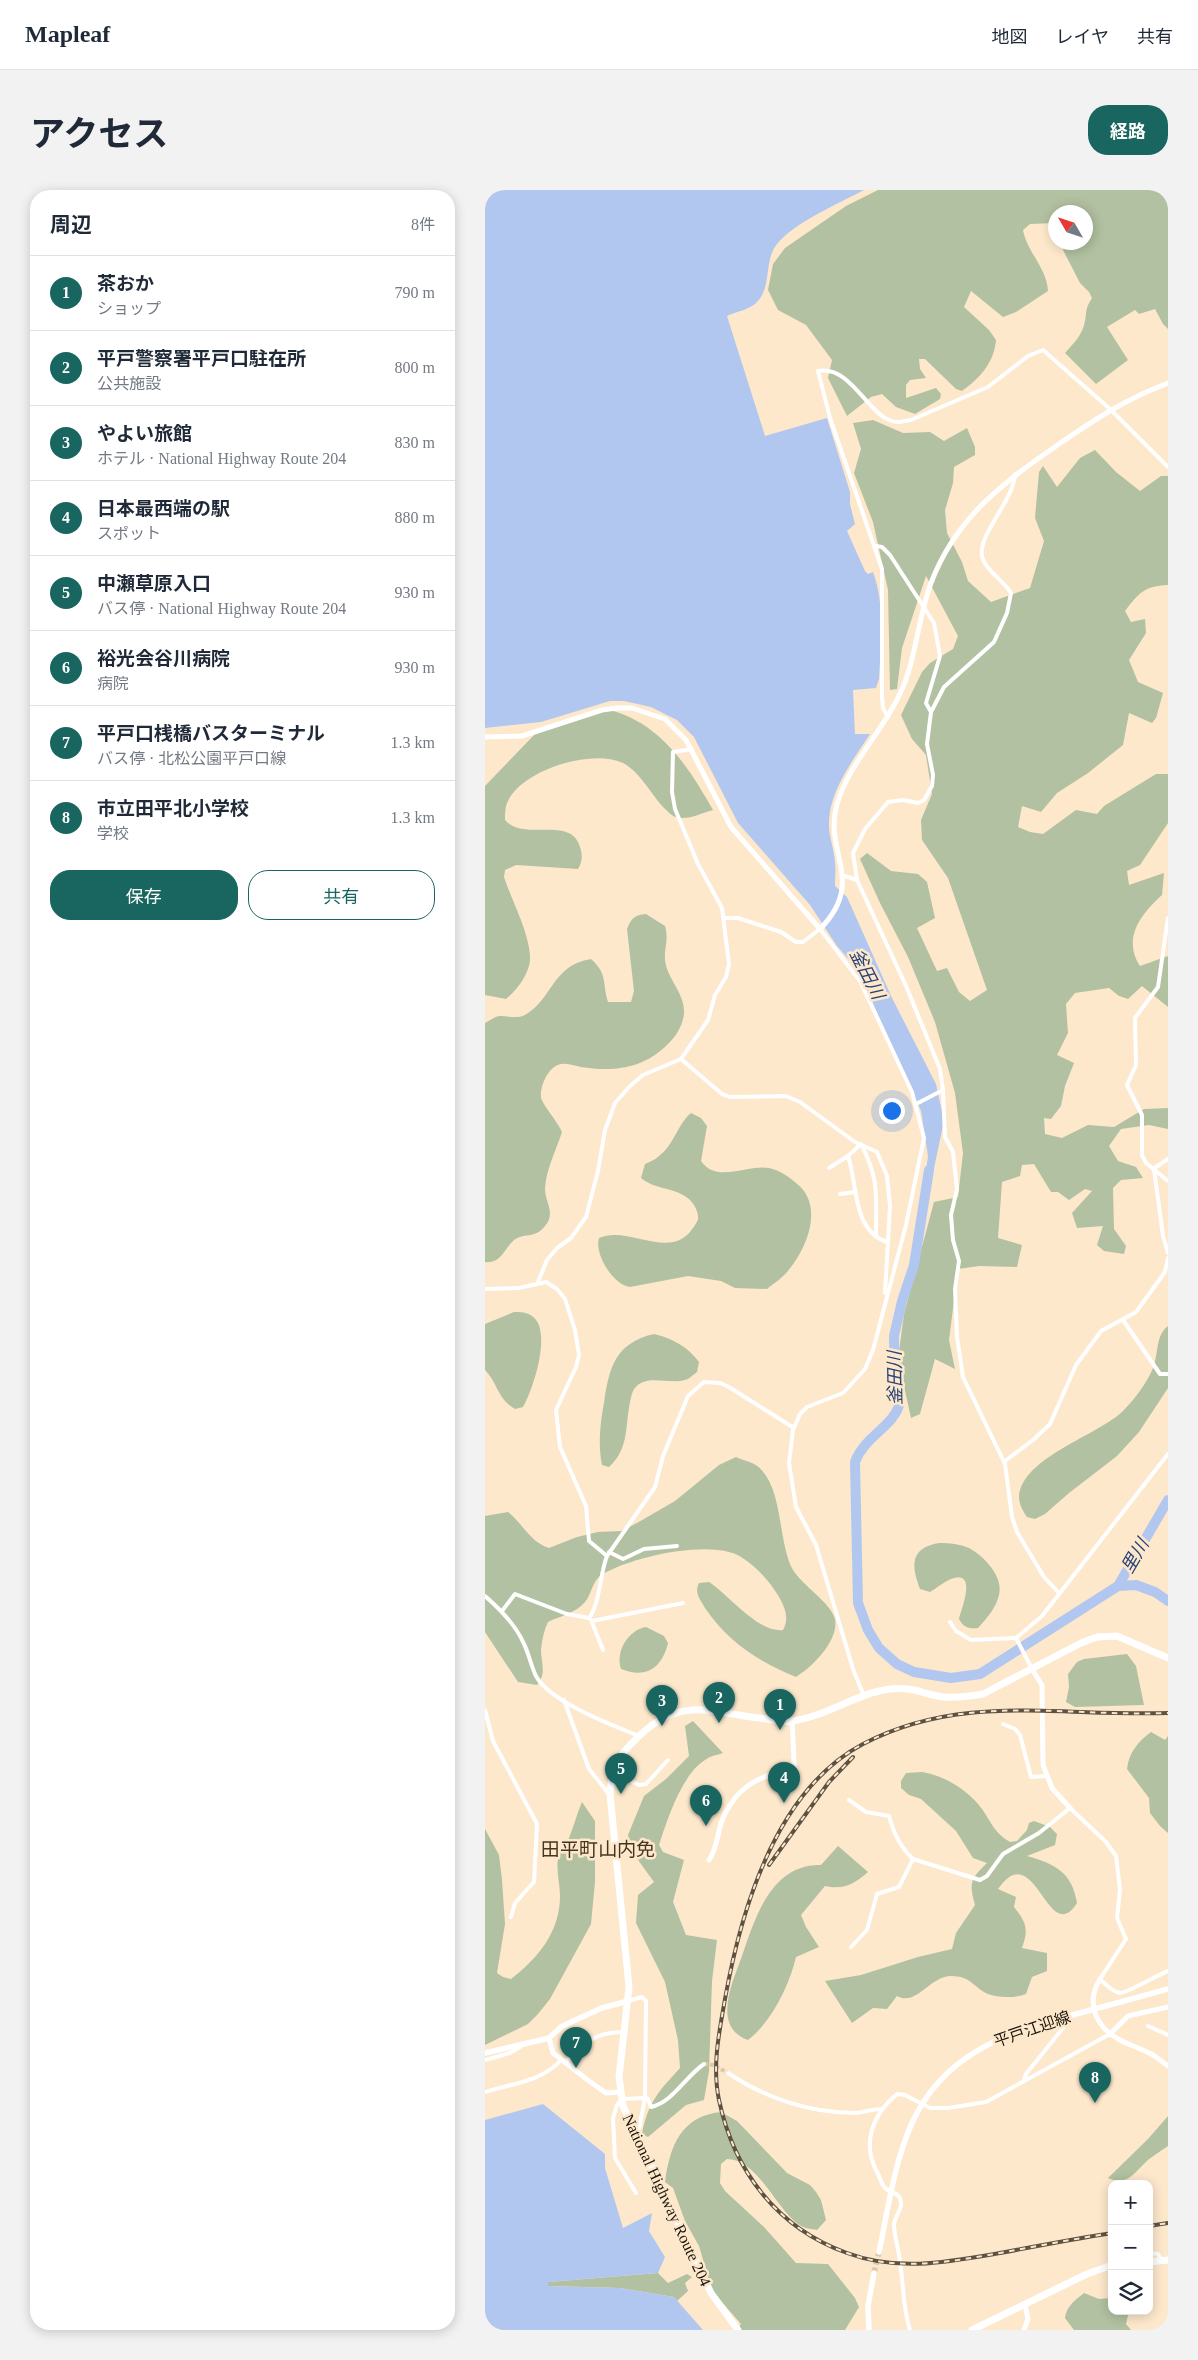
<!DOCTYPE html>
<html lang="ja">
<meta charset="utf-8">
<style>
:root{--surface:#fff;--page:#f2f2f3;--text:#1f2937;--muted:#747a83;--line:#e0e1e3;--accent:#196660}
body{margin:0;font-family:"Times New Roman","Noto Sans JP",serif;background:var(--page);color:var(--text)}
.controls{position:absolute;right:15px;bottom:15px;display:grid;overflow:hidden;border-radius:10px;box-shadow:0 2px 12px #0003}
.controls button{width:45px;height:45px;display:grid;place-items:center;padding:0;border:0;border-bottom:1px solid var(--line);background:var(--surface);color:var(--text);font:25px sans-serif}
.compass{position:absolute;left:563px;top:15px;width:45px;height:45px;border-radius:50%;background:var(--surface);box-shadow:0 2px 12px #0003;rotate:309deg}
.you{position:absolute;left:406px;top:920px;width:18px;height:18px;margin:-12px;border:4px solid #fff;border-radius:50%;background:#1a73e8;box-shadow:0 0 0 8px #1a73e833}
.badge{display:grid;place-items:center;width:32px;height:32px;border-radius:50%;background:var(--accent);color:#fff;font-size:16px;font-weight:700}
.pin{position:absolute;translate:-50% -41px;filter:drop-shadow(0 1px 2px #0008)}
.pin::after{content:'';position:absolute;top:26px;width:18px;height:15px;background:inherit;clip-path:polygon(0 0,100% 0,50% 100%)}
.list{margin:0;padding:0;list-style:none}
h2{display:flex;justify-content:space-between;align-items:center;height:65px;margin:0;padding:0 20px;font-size:21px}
h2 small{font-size:16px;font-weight:400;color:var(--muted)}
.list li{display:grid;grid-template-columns:32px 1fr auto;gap:15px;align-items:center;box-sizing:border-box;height:75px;padding:0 20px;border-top:1px solid var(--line)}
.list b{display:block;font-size:19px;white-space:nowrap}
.list p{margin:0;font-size:16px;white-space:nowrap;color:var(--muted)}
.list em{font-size:16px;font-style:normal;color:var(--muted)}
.actions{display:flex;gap:10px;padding:15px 20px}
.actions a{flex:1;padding:11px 0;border:1px solid var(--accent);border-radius:20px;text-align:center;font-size:18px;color:var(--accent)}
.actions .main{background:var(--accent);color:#fff}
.icon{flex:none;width:28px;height:28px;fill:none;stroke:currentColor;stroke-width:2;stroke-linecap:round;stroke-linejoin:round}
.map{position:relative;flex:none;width:683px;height:2140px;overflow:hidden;border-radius:20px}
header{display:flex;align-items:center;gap:30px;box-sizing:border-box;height:70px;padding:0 25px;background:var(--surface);border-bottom:1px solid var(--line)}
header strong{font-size:24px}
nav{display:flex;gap:28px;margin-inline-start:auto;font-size:18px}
.intro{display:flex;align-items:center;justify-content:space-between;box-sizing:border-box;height:120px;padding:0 30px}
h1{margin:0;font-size:35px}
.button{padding:12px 22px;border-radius:20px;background:var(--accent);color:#fff;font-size:18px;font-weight:700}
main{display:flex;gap:30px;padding:0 30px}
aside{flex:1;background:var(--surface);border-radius:20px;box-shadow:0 2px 12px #0003}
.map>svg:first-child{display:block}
.green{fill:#b2c1a1}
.water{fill:#b1c7ef}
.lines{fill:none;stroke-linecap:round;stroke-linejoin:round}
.river{stroke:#b1c7ef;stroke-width:10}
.minor-tunnel{stroke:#dbc8af;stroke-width:4;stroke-dasharray:4 2;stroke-linecap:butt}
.secondary-tunnel{stroke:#dbc8af;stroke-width:5.5;stroke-dasharray:5.5 3;stroke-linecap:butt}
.minor{stroke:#fff;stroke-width:4}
.tertiary{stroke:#fff;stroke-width:5}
.secondary{stroke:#fff;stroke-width:5.5}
.trunk{stroke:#fff;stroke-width:7}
.rail-casing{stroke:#5d5242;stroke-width:4}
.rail{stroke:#fde8cc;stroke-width:2;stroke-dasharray:5.5;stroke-linecap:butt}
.labels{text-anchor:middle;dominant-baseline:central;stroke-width:5;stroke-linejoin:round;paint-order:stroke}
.street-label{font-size:16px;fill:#1c150b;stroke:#fde8cc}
.water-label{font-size:18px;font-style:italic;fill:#2a4477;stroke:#fde8cc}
.quarter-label{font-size:19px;fill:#46351e;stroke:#fde8cc}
</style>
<header>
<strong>Mapleaf</strong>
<nav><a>地図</a><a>レイヤ</a><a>共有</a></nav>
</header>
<div class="intro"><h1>アクセス</h1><a class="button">経路</a></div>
<main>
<aside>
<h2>周辺<small>8件</small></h2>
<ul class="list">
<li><span class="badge">1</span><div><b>茶おか</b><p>ショップ</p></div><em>790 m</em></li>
<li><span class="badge">2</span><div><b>平戸警察署平戸口駐在所</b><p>公共施設</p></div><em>800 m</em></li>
<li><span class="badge">3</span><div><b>やよい旅館</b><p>ホテル · National Highway Route 204</p></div><em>830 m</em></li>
<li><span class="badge">4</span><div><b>日本最西端の駅</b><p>スポット</p></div><em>880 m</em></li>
<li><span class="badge">5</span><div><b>中瀬草原入口</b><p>バス停 · National Highway Route 204</p></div><em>930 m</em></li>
<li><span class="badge">6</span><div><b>裕光会谷川病院</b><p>病院</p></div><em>930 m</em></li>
<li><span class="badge">7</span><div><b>平戸口桟橋バスターミナル</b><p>バス停 · 北松公園平戸口線</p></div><em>1.3 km</em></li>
<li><span class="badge">8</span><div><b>市立田平北小学校</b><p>学校</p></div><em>1.3 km</em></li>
</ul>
<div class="actions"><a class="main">保存</a><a>共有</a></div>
</aside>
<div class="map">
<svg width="683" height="2140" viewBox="0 0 683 2140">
<rect width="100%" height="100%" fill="#fde8cc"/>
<!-- green -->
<g class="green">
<path d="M393,0H683V139L678,134L670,119L654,124L650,120L622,137L643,170L611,194L580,163C589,153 598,144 600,131C602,120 600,119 607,108L604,102L595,93L578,60L581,53L600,52V22H570V33L545,34L538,40C542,62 562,78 563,101L531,122L518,127L486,101L479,117L504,140L511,150C509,173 495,188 477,201L471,199L440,169H434L435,179L441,188L425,190L421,195V208L451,198L456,204L455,209L430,224L411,217L397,204L386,207L362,226L343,188L347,170L321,135L293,120L283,100L288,74L300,58L361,16Z"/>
<path d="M388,230L418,243L445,242L459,251L482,238L490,257V265L469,277L468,293L460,320L462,343L477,372L483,391L506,412L545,398L559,351L550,328L554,282L558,276L572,297L595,268L610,260L631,282L655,301L676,286H683V395C659,396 654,403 640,421L646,432L660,429L661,443L644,470L653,492L678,503L671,528L667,533L644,523L638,555L603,583L572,603L556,622L537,616L533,637L545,642L558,644L591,620L612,624L619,616L671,584H683V633L655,675L642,681L644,695L679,683L677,705C656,724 637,748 655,776L683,766V817L657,796L643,809L634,806L624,798L590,803L581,814L583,843L572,865L589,873L580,896L576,916L566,929L559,928L560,944L577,948L603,935L629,937L659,919L683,918V939L664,935L636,939L624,956L633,971L651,977L658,988L636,990L628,998L629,1039L641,1056L639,1064L619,1061L612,1055L618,1036L592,1038L587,1023L607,1001L600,999L584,1010L573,1002H566L549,974L537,975L535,986L517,992L513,1048L537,1055L532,1077L494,1076L473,1079L464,1150L470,1179L450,1169L435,1224L426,1228L413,1169L419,1124L449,1012L473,1007L478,963L470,903L450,832L423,767L395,713L375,669L382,663L406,681L433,684L442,692L450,728L432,738L452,781L462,778L474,802L485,811L502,800L463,688L437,650L436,630L447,604L441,565L427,549L416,525L437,482L445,473L468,459L473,446L441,386L417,458L412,499L405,500L403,400L388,332L369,283L376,259L368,233Z"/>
<path d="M125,520C175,533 204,577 228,620C217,623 201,631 191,627C186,626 183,621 179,618C166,604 155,582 138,573C108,558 37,580 23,611C20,616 20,624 20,630C39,652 86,625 95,657C98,666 97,672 93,679L31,675L20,680L19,687C26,709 44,742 45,766C46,782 32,800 21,809L0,805V596L50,544L103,523Z"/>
<path d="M161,724L180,736C184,750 179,757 180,770C182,789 200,803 199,823C198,836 190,848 181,856C157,879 127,882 96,877C90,876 83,873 77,874C64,875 55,895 56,907C56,913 73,932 77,942C71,961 61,979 60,999C60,1014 74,1025 55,1041C48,1047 36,1044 29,1050C19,1059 16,1074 0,1072V833C4,831 9,827 14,826C22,826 32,829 40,825C68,809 67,775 106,769C123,784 117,793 123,812H146L149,801L142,739C146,729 149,725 161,724Z"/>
<path d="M206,923L216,928L222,936L216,971C232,994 262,974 284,978C294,980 303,986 311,993C340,1015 322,1059 302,1082C297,1088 288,1094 282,1099L250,1098L236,1091L203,1086L145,1097C128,1095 109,1064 114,1048C142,1035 182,1069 205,1042C208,1038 212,1033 213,1029C214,1022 209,1014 204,1009C190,997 170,1000 156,988L160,974C164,972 170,970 174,966C189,955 192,935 206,923Z"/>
<path d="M29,1122C35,1122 42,1122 47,1126C68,1140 48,1200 38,1217L30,1219C12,1209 13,1193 0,1180V1134Z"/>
<path d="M683,1136V1198L654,1242L632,1266L584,1303L560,1324L550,1329L542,1327C538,1321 534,1315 534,1306C538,1267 612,1246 638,1221C649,1210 662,1193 668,1178C674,1163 670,1146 683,1136Z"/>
<path d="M169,1144C187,1148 203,1157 214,1172L212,1182C209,1184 206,1187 203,1189C186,1196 162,1183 150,1198C147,1201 146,1208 145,1212C140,1237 144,1259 124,1277L117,1275C113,1255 115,1234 119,1213C124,1178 130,1153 169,1144Z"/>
<path d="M251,1267C257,1270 263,1271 269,1274C299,1291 292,1352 308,1380C317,1395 346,1413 350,1429C354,1451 327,1477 311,1487C274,1472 243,1452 220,1418C215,1409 209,1403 214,1393L224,1392C244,1405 273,1443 298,1440C307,1424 295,1408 286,1395C277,1383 259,1365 244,1362C212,1353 147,1367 118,1384C107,1390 107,1404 100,1412C91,1423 75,1426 63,1432C59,1440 57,1450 56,1460C56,1473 62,1483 52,1495L33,1492L0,1442V1326L23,1322C38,1334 45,1352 64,1358L92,1347L113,1342L136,1341L152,1333L190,1311L234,1275Z"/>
<path d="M454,1353C464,1353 475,1354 484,1358C499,1366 519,1387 514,1405C511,1418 502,1428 493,1438C484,1439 479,1438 474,1429C476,1420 492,1382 469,1388C461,1390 452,1398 445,1402L435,1399C426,1375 425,1358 454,1353Z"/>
<path d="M161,1437L179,1446L183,1453C177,1478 161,1489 136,1479C130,1462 143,1440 161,1437Z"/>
<polygon points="642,1464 651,1476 659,1515 590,1517 581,1512 584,1497 583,1484 592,1472 599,1469"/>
<path d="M208,1531L238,1563C232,1565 225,1566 220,1570C197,1584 182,1630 174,1655L178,1662L199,1670L188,1712L201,1745L232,1750L227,1791L224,1881L219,1910L201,1915L163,1947L157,1944C163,1912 174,1901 195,1878L193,1850L180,1792L151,1733L153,1705L169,1692L148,1663L143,1645L159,1606L181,1589L204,1566L200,1536Z"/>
<path d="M666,1542L680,1550L683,1546V1643L675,1636L665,1623L664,1608L642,1579C644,1562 653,1552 666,1542Z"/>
<path d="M437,1582C459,1585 484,1601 497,1619C506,1632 510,1644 525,1652L532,1651L542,1640L544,1633L549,1631L565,1637L572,1644L570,1655L542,1666C570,1674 587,1682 592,1713C563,1759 550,1645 513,1699L531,1707L529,1717C541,1732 544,1739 537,1758L562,1763V1781L547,1787L541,1804C531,1808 514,1808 503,1804C488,1797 486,1786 466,1786C445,1786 431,1817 412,1806L402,1819L388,1818L367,1833L340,1791L376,1785L433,1767L467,1759L471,1743L490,1715C484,1693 485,1689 502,1673L488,1668L471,1641L436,1609L424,1605L416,1598V1591L421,1583Z"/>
<path d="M97,1612L110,1631V1692L106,1734L65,1809L53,1824L43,1834L0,1855V1639L14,1665L17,1690L20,1734L12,1783L18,1787L26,1789C53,1768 75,1742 75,1706C75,1693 70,1677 74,1664C76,1658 81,1654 84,1648C89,1636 92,1623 97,1612Z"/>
<path d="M353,1656L383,1682C369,1694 359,1700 340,1696L316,1725L321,1737L334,1757L311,1767C305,1794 286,1833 263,1850C226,1837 248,1791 257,1766C270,1728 286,1674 336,1675Z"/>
<path d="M236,1922L252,1931L302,1983L325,1995L331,2002L336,2010L341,2030L332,2040C326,2039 318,2038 313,2034C291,2018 272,1969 242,1969L236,1974L235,1993L240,2001L279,2037L311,2073L343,2074L370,2108L374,2117L360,2140H252L256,2134L216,2088L222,2083L214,2056L200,2031L188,1998L180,1992C185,1956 196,1926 236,1922Z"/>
<path d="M683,1926V1956C676,1961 669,1965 663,1970C650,1981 644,1997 623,1988L663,1949Z"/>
<polygon points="173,2083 183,2093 202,2084 207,2087 200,2093 203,2101 192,2111 189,2107 135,2098 63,2096 63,2092"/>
<path d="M599,2103L614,2109L627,2108V2121H644L641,2134L646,2140H589L580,2128C581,2117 590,2110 599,2103Z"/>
</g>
<!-- water -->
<g class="water">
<path d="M0,0H379C353,14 310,32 292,54C278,71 288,99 270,114C263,120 250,122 242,126L280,246L342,228L365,302V314L370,334L362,341L380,381L383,384L388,382C400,413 396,455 394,489L391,498L368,500L370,544H385C368,570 346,599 344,630C343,645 349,658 350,672C351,680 350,688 350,696L362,707L407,808L451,894L459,931L445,997L440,988L443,966L436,921L373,780L352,756L325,715L253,633L209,547L192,530L166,517L139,511H125L56,532L0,538Z"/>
<polygon points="58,1914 120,1964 120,1978 138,2038 167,2023 164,2041 180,2067 173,2083 63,2092 63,2096 135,2098 189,2107 218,2140 0,2140 0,1930"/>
</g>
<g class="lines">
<!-- river -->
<g class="river">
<path d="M444,980L429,1075L417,1111L409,1146L410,1190L415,1211C411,1236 380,1245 370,1272L373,1413L383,1440L394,1458L412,1474L429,1482L466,1488L495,1484L633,1396L651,1395L670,1402L683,1411"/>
<polyline points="633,1396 683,1310"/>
</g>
<!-- minor-tunnel -->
<polyline class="minor-tunnel" points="219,1874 228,1875 243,1883"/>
<!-- secondary-tunnel -->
<polyline class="secondary-tunnel" points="389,2083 394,2062"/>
<!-- minor -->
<g class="minor">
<path d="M530,284C529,310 493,344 497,366C500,380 519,391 526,403L522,423L509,452L459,497L446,522L442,554L448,585L447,596L439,610L433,613L418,610L403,612L380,639L368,663L372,690L421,796L455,879L458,900L460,947L468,962L472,999L466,1025L468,1050L474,1071L470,1099L472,1147L478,1187L520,1274L527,1327L532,1342L559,1387L574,1403"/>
<polyline points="391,356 397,357 405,365 449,433 455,466 441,513 446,522"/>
<path d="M403,527L398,518L397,507V379L345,228L333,181C368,174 385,233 414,232C418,232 422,230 426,230L503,197L543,166L558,160L625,219L683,277"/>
<polyline points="357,685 372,690"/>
<polyline points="239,728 253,728 296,742 311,752 318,752 335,739 375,791 427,902 439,948 421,1035 388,1160 380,1179 358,1203 322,1217 315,1224 308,1240 304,1273 311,1317 331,1355 368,1479 379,1506"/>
<polyline points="683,728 673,797 650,828 651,875 642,895 657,925 657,965 661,973 683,991"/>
<polyline points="196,869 237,904 245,907 301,906 315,912 370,952 392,962 402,986 405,1016 400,1103"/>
<polyline points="431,914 458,900"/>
<polyline points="344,978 363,966"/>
<polyline points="668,979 683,969"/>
<polyline points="669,979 678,1046 683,1063"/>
<polyline points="355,1004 371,1002"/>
<path d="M391,1047C391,1008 395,990 376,954L363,966C373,996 367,1040 402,1052"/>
<polyline points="53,1092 62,1070 72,1058 86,1048 101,1027 113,981 120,940 130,913 145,896 158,885 196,869 223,830 230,805 241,787 244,774 237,718 213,674 190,619 187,602 188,562 207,559"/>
<polyline points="0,1099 34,1098 61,1092 72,1099 80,1109 90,1140 94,1165 91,1177 71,1220 75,1257 101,1316 104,1351 122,1366"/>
<polyline points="638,1130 675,1184 683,1184"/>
<polyline points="520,1274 520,1271 548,1250 565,1234 591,1175 616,1141 651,1122 680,1082 683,1068"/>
<polyline points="124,1362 138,1369 159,1359 192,1356"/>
<path d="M0,1406C15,1419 31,1435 39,1454C44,1464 46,1476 51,1486C65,1512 127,1535 154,1546"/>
<polyline points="17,1421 30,1404 82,1424 104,1428"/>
<path d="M104,1428C115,1414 115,1383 122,1366L170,1297L178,1266L203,1206L219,1192L235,1193L244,1197L309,1238"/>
<polyline points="106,1430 118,1460"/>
<polyline points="107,1431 198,1413"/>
<polyline points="465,1432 471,1441 486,1450 531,1448"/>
<polyline points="547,1479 531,1448 557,1426 683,1264"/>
<polyline points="79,1510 104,1579 124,1604"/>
<polyline points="0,1520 8,1551 52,1634 49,1692 30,1713 26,1727"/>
<polyline points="518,1534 530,1539 535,1545 546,1587 561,1586"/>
<polyline points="129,1583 154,1595 161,1594 183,1570"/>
<path d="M364,1610L381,1622L404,1626C408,1641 416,1658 428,1669L495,1690L502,1686L518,1664L554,1643L585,1618L621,1652L631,1666L635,1700L632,1728L641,1749L615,1789C620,1794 627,1802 635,1803C641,1804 674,1784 683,1781"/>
<polyline points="366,1757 382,1740 392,1704 414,1697 428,1669"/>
<polyline points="143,1811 157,1807 161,1811 160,1908 154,1939 151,1942"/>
<polyline points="663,1836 683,1845"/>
<polyline points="0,1870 25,1863 35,1857"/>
<path d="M80,1873C98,1852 111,1842 139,1842"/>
<path d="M243,1883C280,1908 325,1923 370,1923C380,1922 388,1919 397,1919"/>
<polyline points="538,1892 541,1884 578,1838 578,1828"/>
<path d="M0,1902C26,1894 58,1891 76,1870"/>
<path d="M151,2003L130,1968L128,1928L132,1915L137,1909L160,1908L163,1909L166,1917C188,1912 200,1887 219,1874"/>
<polyline points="664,2063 673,2064 677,2071"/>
<path d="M425,2140C417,2114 419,2097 415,2072C414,2060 409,2046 409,2034C410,2026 417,2020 416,2012C415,2002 406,2004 400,1998C397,1995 395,1988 393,1984C376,1954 387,1925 412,1904L420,1905L445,1918H463L501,1912L625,1844"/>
</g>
<!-- tertiary -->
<g class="tertiary">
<path d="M0,547L37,546L117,520L132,518H147L180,529L201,550L246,637L335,739C382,691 338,663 352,614C364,572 404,535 420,492C432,460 434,425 446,393C471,327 519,292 574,254C612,228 641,209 683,193"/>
<polyline points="547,1479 557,1495 558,1575 567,1598 585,1618"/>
<polyline points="300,1604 310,1591 307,1532"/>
<path d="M224,1670C232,1658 232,1647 236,1633C250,1597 273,1585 310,1579"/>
<path d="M615,1789C600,1814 611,1837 635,1850C644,1855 655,1858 664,1863C671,1866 677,1872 683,1876"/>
<polyline points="625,1844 643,1826 683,1817"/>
<polyline points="64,1848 68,1863 104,1891 121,1903 135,1902"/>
<polyline points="539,2140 543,2129 540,2115"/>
</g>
<!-- secondary -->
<g class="secondary">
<polyline points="0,1863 64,1848 76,1837 88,1831 117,1818 143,1811"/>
<path d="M394,2062C403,2020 409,1973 427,1933C459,1862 525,1841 595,1823C624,1815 654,1807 683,1799"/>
<polyline points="384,2140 383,2116 389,2083"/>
</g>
<!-- trunk -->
<g class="trunk">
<polyline points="664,2072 683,2070"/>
<path d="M253,2140L226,2103L138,1916L134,1887L144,1797L125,1604C127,1575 133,1566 154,1546C198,1504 230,1524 282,1529C290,1530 300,1533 308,1531C342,1526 372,1503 405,1499C428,1496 439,1505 460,1507C473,1508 486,1506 498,1504L596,1453L612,1447L632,1446L683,1468"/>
<polyline points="487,2140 602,2084 627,2075"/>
</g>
<defs>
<g id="rail">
<polyline points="284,1675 344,1592 368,1567"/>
<polyline points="664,2036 683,2033"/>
<path d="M627,2043C589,2049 552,2056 515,2063C463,2072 413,2082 362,2063C292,2038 249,1981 234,1910C227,1876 234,1843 240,1809C256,1720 291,1600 378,1554C478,1502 576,1527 683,1523"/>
</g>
</defs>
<!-- rail casing -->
<use href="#rail" class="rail-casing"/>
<!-- rail -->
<use href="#rail" class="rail"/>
</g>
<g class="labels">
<!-- street labels -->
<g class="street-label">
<text transform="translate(547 1839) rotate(-19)">平戸江迎線</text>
<text transform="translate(182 2010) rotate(65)">National Highway Route 204</text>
</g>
<!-- water labels -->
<g class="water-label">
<text transform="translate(382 784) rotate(63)">釜田川</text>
<text transform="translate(410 1188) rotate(-91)">釜田川</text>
<text transform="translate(650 1366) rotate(-60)">里川</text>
</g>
<!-- quarter labels -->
<g class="quarter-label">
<text x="113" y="1659">田平町山内免</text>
</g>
</g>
</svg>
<div class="controls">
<button>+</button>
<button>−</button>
<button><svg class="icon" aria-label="layers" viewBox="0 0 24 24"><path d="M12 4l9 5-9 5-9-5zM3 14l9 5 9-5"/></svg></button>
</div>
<svg class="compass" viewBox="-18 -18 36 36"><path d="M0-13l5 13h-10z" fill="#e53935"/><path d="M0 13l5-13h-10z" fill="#747a83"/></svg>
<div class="you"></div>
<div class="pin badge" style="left:295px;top:1540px">1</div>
<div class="pin badge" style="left:234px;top:1533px">2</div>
<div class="pin badge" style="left:177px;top:1536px">3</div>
<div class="pin badge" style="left:299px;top:1613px">4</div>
<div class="pin badge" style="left:136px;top:1604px">5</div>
<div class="pin badge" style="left:221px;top:1636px">6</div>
<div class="pin badge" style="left:91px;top:1878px">7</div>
<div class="pin badge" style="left:610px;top:1913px">8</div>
</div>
</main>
